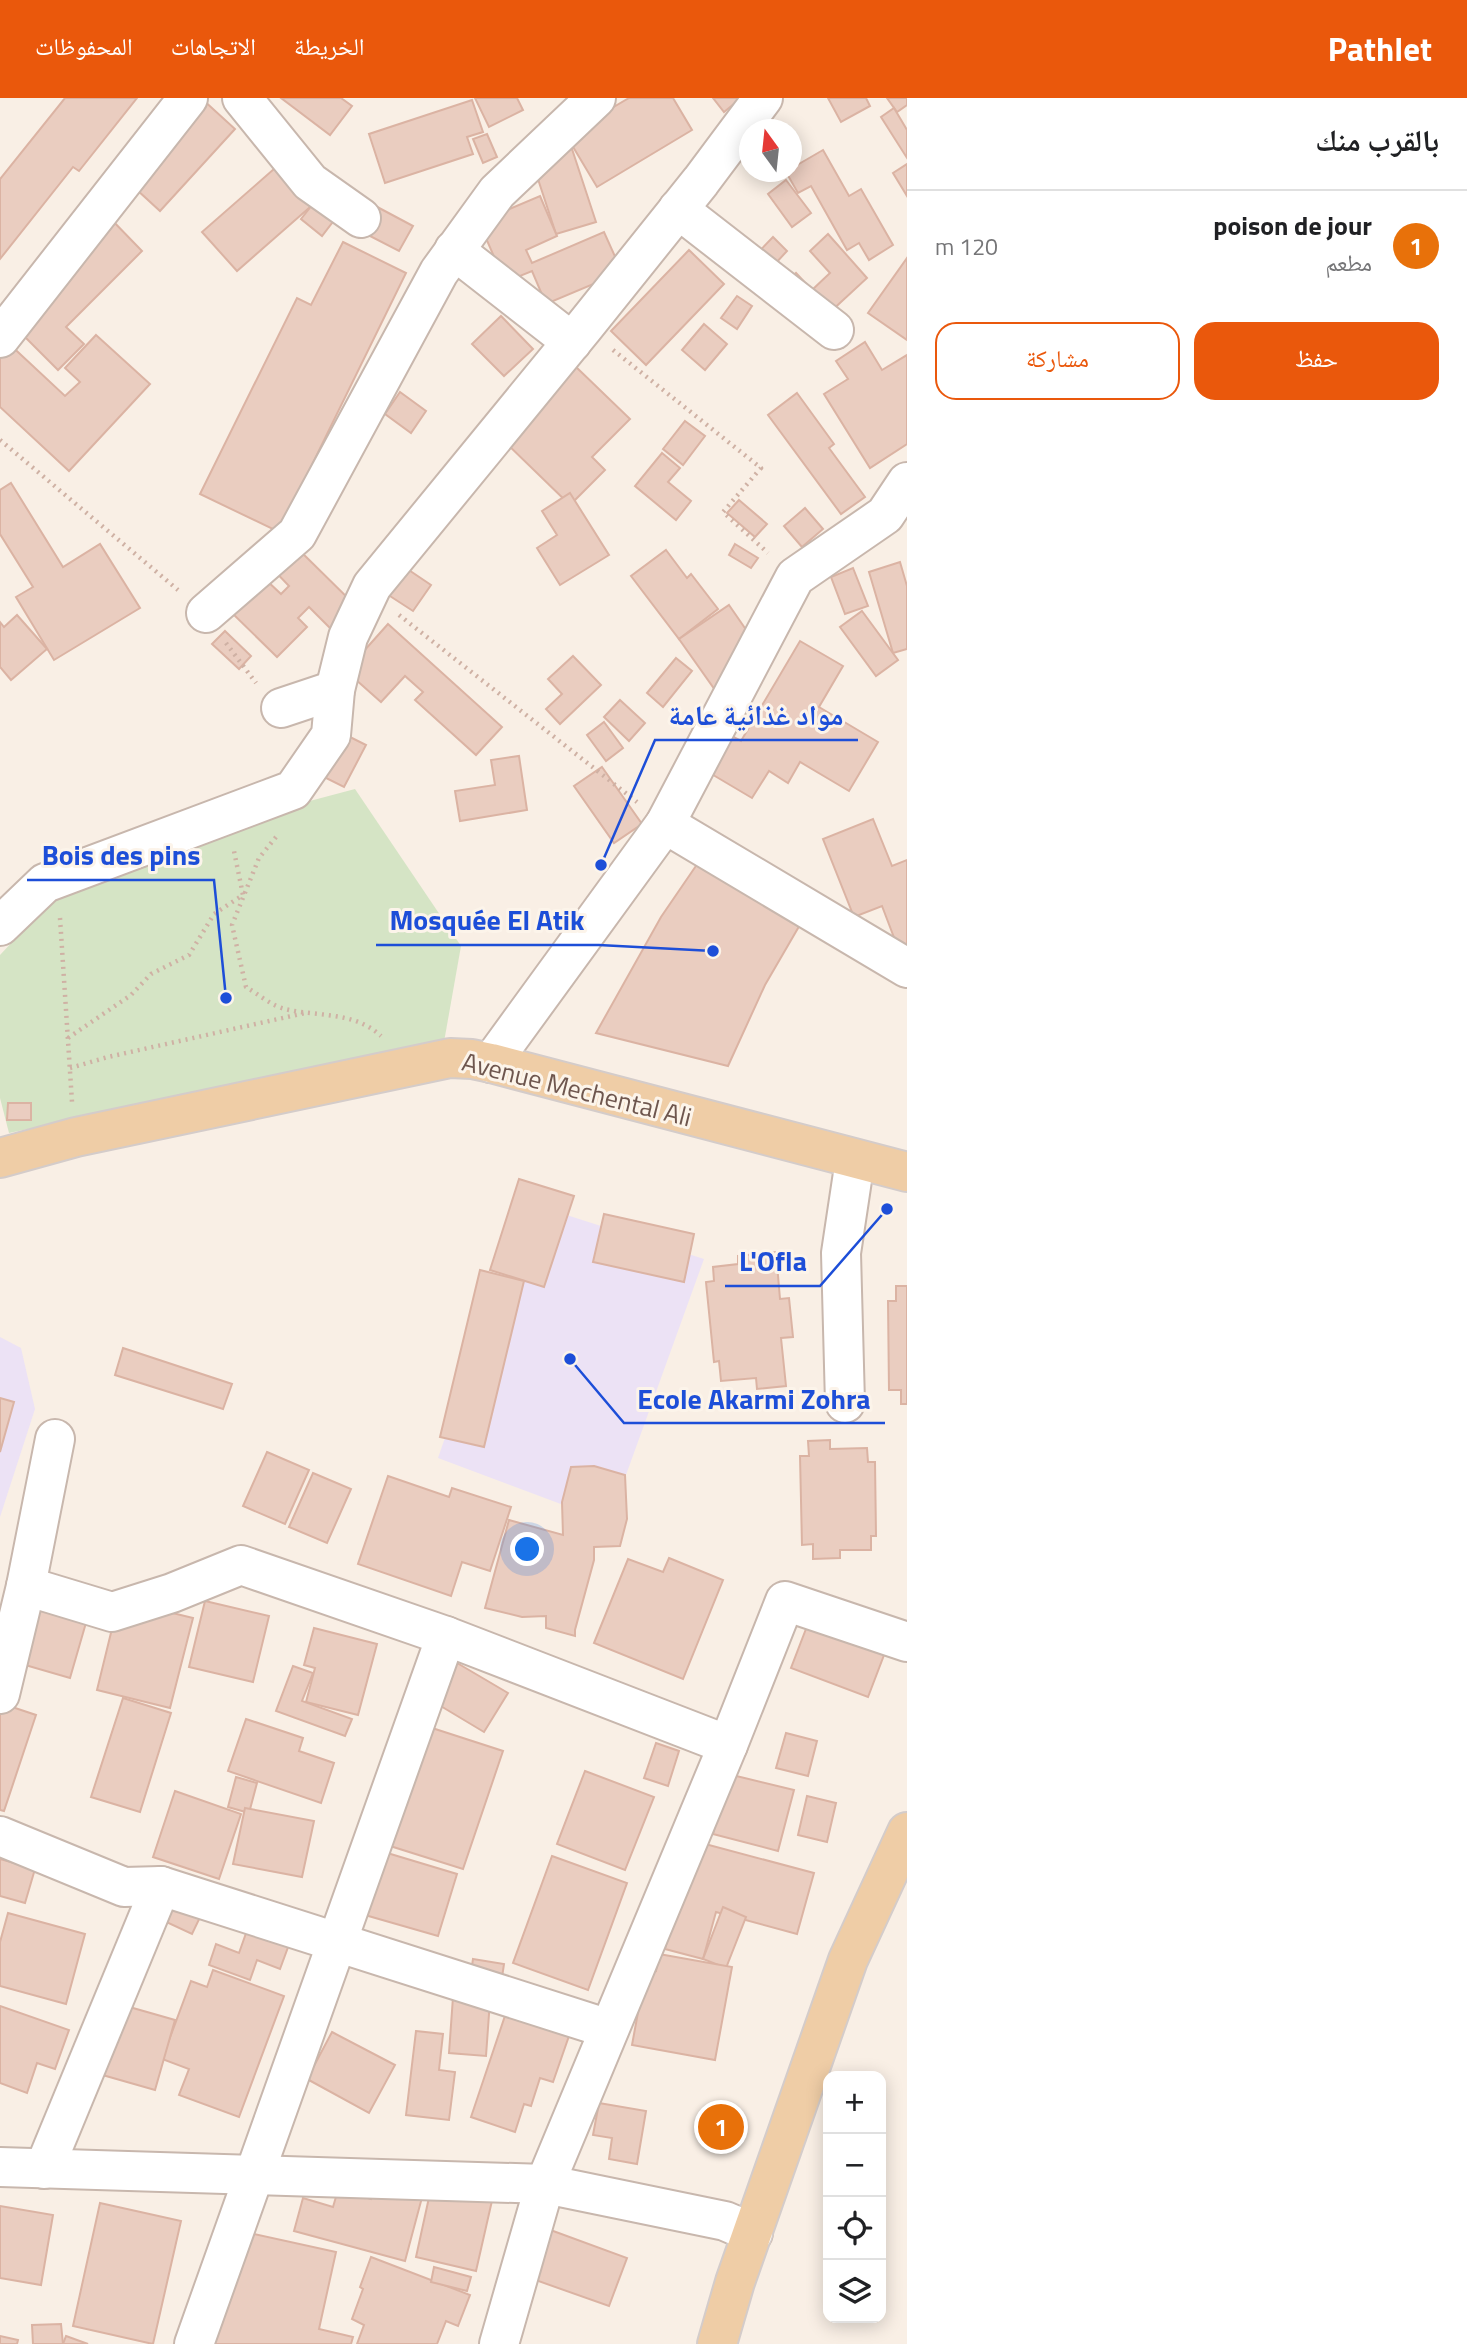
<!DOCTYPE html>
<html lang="ar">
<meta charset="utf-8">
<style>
:root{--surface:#fff;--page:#f6f6f6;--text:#202124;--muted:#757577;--line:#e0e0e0;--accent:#ea580c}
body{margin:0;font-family:"Titillium Web","Noto Naskh Arabic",sans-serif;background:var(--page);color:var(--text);direction:rtl}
.controls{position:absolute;right:21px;bottom:21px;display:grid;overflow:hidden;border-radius:14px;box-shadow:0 4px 18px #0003}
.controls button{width:63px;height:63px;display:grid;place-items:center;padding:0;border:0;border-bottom:2px solid var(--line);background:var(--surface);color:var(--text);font:35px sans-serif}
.compass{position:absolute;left:739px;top:21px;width:63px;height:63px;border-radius:50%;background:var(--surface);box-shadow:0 4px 18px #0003;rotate:345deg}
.you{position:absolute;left:528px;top:1452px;width:24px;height:24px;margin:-18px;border:5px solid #fff;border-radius:50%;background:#1a73e8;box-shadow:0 0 0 10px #1a73e833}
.badge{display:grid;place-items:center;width:46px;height:46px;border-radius:50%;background:var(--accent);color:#fff;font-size:23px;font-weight:700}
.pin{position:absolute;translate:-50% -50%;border:4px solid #fff;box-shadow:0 2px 7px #0006}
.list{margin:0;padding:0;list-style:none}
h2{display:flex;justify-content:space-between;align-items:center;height:91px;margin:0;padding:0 28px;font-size:30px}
h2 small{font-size:23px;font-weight:400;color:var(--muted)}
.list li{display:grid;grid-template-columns:46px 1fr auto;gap:21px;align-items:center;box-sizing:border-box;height:112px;padding:0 28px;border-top:2px solid var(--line)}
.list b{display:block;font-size:26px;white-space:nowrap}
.list p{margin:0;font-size:23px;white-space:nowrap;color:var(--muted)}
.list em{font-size:23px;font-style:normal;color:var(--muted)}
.actions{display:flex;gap:14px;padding:21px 28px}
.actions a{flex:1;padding:16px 0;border:2px solid var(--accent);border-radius:21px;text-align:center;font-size:24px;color:var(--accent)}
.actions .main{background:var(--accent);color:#fff}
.icon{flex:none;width:38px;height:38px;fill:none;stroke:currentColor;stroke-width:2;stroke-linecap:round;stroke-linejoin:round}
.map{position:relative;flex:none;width:907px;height:2246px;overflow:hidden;direction:ltr}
header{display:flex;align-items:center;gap:42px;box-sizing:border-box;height:98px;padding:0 35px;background:var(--accent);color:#fff}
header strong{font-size:33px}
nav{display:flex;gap:38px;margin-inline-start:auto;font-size:24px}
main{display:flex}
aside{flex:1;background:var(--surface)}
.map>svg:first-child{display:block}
.education{fill:#ece2f5}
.green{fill:#d5e4c5}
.building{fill:#eacdc0;stroke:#dbb3a3;stroke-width:2}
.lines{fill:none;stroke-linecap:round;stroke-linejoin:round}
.minor-casing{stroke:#c8b7ad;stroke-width:42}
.major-casing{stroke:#d4ccca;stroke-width:42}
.path{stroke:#cfb1a4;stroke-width:4.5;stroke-dasharray:2 5;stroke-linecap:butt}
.minor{stroke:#fff;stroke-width:38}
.major{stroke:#efcda6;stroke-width:38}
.labels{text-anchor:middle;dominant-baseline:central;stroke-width:6;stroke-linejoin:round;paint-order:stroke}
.street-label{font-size:26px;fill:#6e564e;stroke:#fcf4ea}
.leader{fill:none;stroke:#1d4ed8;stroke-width:2.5}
.callout-dot{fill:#1d4ed8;stroke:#fcf4ea;stroke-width:2.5}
.callout-label{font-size:28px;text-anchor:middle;font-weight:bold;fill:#1d4ed8;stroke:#fcf4ea;stroke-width:6;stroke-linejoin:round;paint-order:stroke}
</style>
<header>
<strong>Pathlet</strong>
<nav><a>الخريطة</a><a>الاتجاهات</a><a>المحفوظات</a></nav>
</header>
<main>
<aside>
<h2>بالقرب منك<small></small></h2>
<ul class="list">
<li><span class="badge" style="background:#e8710a">1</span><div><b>poison de jour</b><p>مطعم</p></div><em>120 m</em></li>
</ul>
<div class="actions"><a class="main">حفظ</a><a>مشاركة</a></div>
</aside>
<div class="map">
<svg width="907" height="2246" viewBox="0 0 907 2246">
<rect width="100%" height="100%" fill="#f9efe5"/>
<!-- education -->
<g class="education">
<polygon points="526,1104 704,1161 609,1424 438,1360"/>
<polygon points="0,1239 21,1250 35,1311 0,1419"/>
</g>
<!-- green -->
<polygon class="green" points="355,691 461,848 444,944 9,1035 0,1000 0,857 59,794 306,704"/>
<!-- building -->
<g class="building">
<polygon points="65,0 137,0 79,73 73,69 0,161 0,81"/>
<polygon points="201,0 235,31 160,113 111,68"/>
<polygon points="281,0 341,0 352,8 330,37"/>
<polygon points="475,0 517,0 523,12 489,29"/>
<polygon points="629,0 673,0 692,32 597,89 566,37"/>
<polygon points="713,0 739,0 740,1 724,14"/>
<polygon points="828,0 866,0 870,8 841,24"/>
<polygon points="887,0 907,0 907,7 897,14"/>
<polygon points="472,2 483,34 467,39 473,56 385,85 369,36"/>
<polygon points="894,10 907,32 907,60 881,19"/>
<polygon points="487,36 497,59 483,65 473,41"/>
<polygon points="572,51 596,124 556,136 536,75 539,63"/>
<polygon points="823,52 849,98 861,91 893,147 869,162 859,145 847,152 811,88 798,95 786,74 792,74 792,70"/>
<polygon points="290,57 325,96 237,173 202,134"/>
<polygon points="907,66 907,98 893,75"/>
<polygon points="786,82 811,115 792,129 768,96"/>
<polygon points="324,92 345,108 322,138 301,121"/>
<polygon points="351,95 413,128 399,153 337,121"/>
<polygon points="540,98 557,138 526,152 532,165 604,134 622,174 546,206 532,173 505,184 479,124"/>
<polygon points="108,118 142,153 66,229 84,246 58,272 6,220"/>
<polygon points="828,136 867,180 815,228 780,190 796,175 812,192 830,175 810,153"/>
<polygon points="773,139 787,153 761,181 746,167"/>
<polygon points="343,144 406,175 279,434 200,396 297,200 311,207"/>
<polygon points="689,152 724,186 646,267 611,233"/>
<polygon points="907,160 907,242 868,215"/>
<polygon points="737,198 752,208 737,231 721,220"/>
<polygon points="501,218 533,251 504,278 472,246"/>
<polygon points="704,226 727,246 705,272 682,252"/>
<polygon points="96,237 150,286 69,373 0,309 0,247 5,242 65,298 80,284 65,270"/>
<polygon points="865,244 882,272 907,257 907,346 870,370 824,296 848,281 836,263"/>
<polygon points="574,267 630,321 592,359 605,372 570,407 501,340"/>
<polygon points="400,294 426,313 411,335 385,316"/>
<polygon points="797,295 834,346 829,350 865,399 841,416 768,317"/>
<polygon points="685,323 705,338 683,367 663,351"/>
<polygon points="662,355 680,370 668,384 691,403 676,422 635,388"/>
<polygon points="11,385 63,469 100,446 140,510 54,562 16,499 33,489 0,436 0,392"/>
<polygon points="570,395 609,457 560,487 537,450 557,437 542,413"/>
<polygon points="739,402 767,426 755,439 727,415"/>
<polygon points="805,410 823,431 802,449 784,428"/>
<polygon points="292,445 359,511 335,535 309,509 298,520 307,529 277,559 232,515 265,481 281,496 289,488 269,467"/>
<polygon points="735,446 758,460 751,470 729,457"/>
<polygon points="666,452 687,480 691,476 718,511 679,541 631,478"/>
<polygon points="391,460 431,487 413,513 373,487"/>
<polygon points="900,464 907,488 907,551 893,555 869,474"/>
<polygon points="853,470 868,508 845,516 831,479"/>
<polygon points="729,507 769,565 720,599 679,541"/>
<polygon points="862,513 898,562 876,578 840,529"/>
<polygon points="17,517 47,551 11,582 0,569 0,524 4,529"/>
<polygon points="388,526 502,629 476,657 415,602 423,594 405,578 381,604 346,573"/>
<polygon points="225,533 251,558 239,571 212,546"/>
<polygon points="800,543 843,568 819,609 878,644 849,693 800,664 788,685 769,673 752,700 698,668 719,631 741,643"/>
<polygon points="573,558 601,587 560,626 546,611 562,596 548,581"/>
<polygon points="676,560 692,573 663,609 647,595"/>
<polygon points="620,602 645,625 629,643 604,619"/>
<polygon points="604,624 623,650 606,663 587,637"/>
<polygon points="330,629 366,647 344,689 308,671"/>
<polygon points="519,658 527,712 460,723 455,693 495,687 491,662"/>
<polygon points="602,669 642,726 614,745 574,688"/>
<polygon points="873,721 892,768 907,762 907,846 898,850 882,808 854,819 823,741"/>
<polygon points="713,743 812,806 765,887 728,968 596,935 661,819"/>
<polygon points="8,1005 31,1005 31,1022 7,1022"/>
<polygon points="519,1081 574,1098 544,1189 490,1172"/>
<polygon points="604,1116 694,1136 684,1184 593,1164"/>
<polygon points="776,1154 780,1201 789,1200 793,1239 781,1240 786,1288 757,1291 756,1280 721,1283 719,1263 714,1264 706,1184 714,1183 713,1169 738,1166 738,1158"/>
<polygon points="480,1172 524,1183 484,1349 440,1339"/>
<polygon points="896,1188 907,1188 907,1306 901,1306 901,1292 889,1292 888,1203 896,1203"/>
<polygon points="123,1250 232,1286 223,1311 115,1277"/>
<polygon points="0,1300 14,1304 0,1354"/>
<polygon points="830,1342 830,1351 867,1350 868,1364 875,1364 876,1438 871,1438 871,1452 840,1452 840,1460 813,1461 813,1446 802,1447 800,1358 809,1358 808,1343"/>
<polygon points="267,1354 309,1372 285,1426 243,1408"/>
<polygon points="594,1368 625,1377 627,1421 620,1448 594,1449 594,1462 575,1532 575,1538 546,1530 546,1518 522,1519 485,1510 509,1422 563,1437 562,1404 571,1369"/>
<polygon points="313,1375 351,1391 327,1445 289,1429"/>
<polygon points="388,1378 449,1399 452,1390 511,1409 490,1473 462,1464 451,1498 358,1466"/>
<polygon points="669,1460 723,1482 683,1581 594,1545 628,1461 663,1474"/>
<polygon points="21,1491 90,1511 70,1580 1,1560"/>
<polygon points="119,1502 193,1520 170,1610 97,1592"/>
<polygon points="205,1503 269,1518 253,1584 189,1569"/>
<polygon points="814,1510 897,1523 868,1599 791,1570"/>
<polygon points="314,1530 377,1546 358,1617 306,1604 315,1570 304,1567"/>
<polygon points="452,1562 508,1595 484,1634 429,1601"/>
<polygon points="293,1568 313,1575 302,1603 352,1621 345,1638 276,1613"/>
<polygon points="123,1600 171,1615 140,1714 91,1699"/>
<polygon points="0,1605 36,1617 4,1713 0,1712"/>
<polygon points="246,1621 303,1640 299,1653 334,1665 321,1705 228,1673"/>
<polygon points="429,1629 503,1653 463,1771 387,1747"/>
<polygon points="786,1635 817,1643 808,1678 776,1670"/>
<polygon points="656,1645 679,1653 668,1688 644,1680"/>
<polygon points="585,1673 654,1699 625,1772 557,1746"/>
<polygon points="728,1676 794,1692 778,1753 713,1736"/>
<polygon points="236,1679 257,1685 249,1715 228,1709"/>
<polygon points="175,1693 241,1716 219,1781 153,1759"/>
<polygon points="807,1698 836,1705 827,1744 798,1737"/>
<polygon points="245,1710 314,1723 302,1779 233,1766"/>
<polygon points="694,1743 814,1775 797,1836 716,1814 703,1861 665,1851"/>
<polygon points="384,1754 457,1776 438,1838 365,1817"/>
<polygon points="552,1758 627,1785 588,1892 513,1865"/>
<polygon points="0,1761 35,1771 25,1805 0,1798"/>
<polygon points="159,1789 204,1811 192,1836 147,1815"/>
<polygon points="256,1807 298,1822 280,1871 257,1862 250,1882 209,1867 216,1846 239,1855"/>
<polygon points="723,1809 746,1819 726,1870 703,1861"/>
<polygon points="8,1815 85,1836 66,1906 0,1888 0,1844"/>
<polygon points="659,1856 732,1869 715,1962 632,1947 646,1871 656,1873"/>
<polygon points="473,1861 504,1866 501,1886 470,1881"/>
<polygon points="213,1872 284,1898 239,2019 179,1997 189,1971 162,1961 191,1883 207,1889"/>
<polygon points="514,1891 578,1912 553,1984 540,1980 531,2008 524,2006 515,2034 471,2019"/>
<polygon points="453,1899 490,1902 486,1958 449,1955"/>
<polygon points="119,1906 175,1922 155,1992 99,1976"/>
<polygon points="0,1908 69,1932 55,1971 37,1965 27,1995 0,1985"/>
<polygon points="416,1933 443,1936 439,1972 455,1974 449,2022 406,2017"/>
<polygon points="332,1934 395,1967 369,2015 307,1981"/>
<polygon points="599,2005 646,2013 637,2066 609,2061 612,2040 593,2037"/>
<polygon points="381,2064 428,2077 405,2163 294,2133 303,2100 333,2109 338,2092 371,2101"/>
<polygon points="435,2072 496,2085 476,2173 416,2159"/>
<polygon points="100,2105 181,2123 153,2246 73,2228"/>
<polygon points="0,2108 53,2117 41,2187 0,2180"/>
<polygon points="545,2130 627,2160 609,2208 527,2179"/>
<polygon points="240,2133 336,2154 319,2231 353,2239 351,2246 214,2246"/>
<polygon points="371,2159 470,2197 458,2228 446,2223 437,2246 357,2246 364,2227 352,2221 363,2191 360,2189"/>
<polygon points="434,2169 471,2179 467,2193 431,2184"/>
<polygon points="61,2226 63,2246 33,2246 32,2227"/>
<polygon points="0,2238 18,2242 17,2246 0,2246"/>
<polygon points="66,2238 88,2246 63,2246"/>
</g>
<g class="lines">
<defs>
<g id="minor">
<polyline points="242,0 310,84 361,120"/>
<polyline points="678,111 834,232"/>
<polyline points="454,152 572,244"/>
<polyline points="0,240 188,0"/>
<polyline points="206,515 297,436 439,174 497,94 596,0"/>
<polyline points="281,610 335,592"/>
<polyline points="665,726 907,870"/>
<polyline points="0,828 45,785 293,692 331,637 335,592 348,539 372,488 584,229 701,83 763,0"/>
<polyline points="491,965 665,726 795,479 885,417 907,384"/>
<polyline points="845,1305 841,1155 855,1062"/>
<polyline points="26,1488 112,1514 172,1495 241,1467 446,1538 728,1647"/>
<polyline points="0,1596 26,1488 55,1341"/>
<polyline points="0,1738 124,1789 161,1788 609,1931"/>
<polyline points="0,2069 545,2086 725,2123 753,2135"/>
<polyline points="44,2071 161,1788"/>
<polyline points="194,2246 446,1538"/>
<polyline points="499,2246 545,2086 728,1647 785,1503 907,1544"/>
</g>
<g id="major">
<polyline points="0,1060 76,1039 450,960 472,961 491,965 907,1074"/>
<polyline points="717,2246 735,2184 848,1862 907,1734"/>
</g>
</defs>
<!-- minor casing -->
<use href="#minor" class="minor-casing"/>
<!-- major casing -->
<use href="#major" class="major-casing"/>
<!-- path -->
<g class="path">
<polyline points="613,252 761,370 723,414 768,455"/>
<polyline points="0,342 178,492"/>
<polyline points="399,517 637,704"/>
<polyline points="226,545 256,585"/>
<path d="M276,739L259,760L232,827L246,889C258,896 272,908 285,911C318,919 354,913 381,938"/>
<polyline points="60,820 72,1004"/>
<polyline points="68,940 131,897 151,876 189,857 214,816 243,797 234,753"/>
<polyline points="70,970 108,959 305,915"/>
</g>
<!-- minor -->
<use href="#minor" class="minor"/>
<!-- major -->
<use href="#major" class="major"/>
</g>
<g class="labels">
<!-- street labels -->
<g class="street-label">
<text transform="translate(577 991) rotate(14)">Avenue Mechental Ali</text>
</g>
</g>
<!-- callouts -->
<path class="leader" d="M601 767L655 642H858M226 900L214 782H27M713 853L599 847H376M887 1111L820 1188H725M570 1261L624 1325H885"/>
<g class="callout-dot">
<circle cx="601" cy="767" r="7"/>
<circle cx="226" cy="900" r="7"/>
<circle cx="713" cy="853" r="7"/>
<circle cx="887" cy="1111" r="7"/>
<circle cx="570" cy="1261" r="7"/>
</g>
<g class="callout-label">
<text x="756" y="627">مواد غذائية عامة</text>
<text x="121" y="767">Bois des pins</text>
<text x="487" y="832">Mosquée El Atik</text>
<text x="773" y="1173">L'Ofla</text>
<text x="754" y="1311">Ecole Akarmi Zohra</text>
</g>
</svg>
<div class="controls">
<button>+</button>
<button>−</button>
<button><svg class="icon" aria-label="locate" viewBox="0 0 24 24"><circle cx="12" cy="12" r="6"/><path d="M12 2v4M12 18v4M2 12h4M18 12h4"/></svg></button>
<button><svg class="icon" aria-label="layers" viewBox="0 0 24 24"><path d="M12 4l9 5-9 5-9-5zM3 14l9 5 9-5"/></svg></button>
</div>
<svg class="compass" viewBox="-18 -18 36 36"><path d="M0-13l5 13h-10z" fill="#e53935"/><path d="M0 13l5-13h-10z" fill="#757577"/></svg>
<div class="you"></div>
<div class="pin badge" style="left:721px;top:2029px;background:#e8710a">1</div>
</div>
</main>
